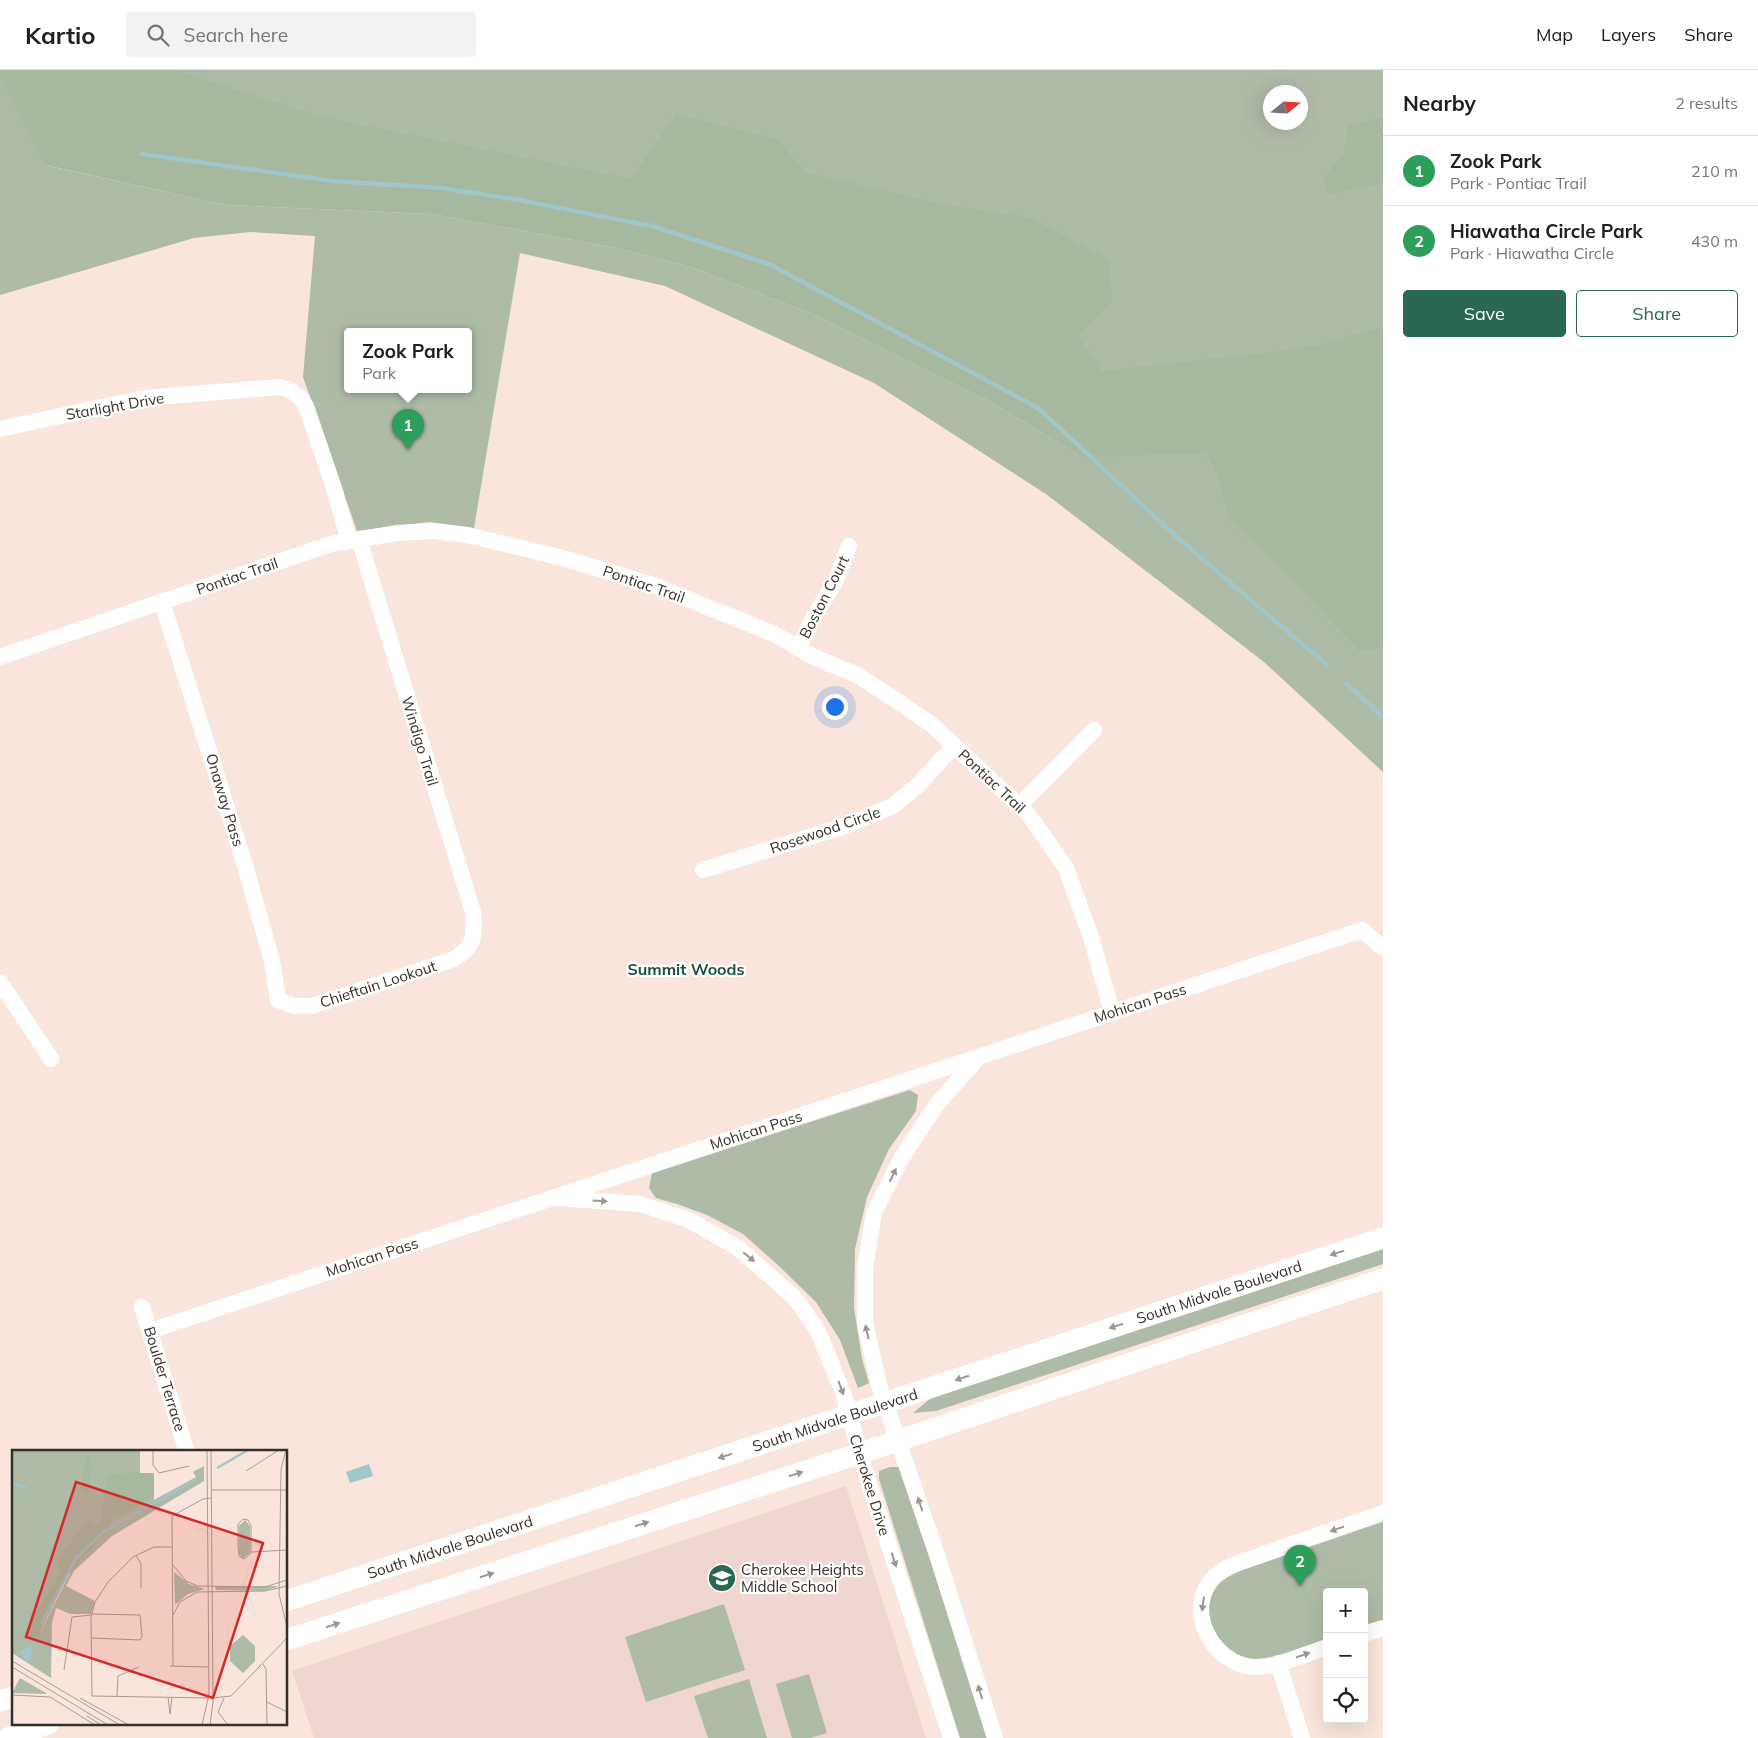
<!DOCTYPE html>
<meta charset="utf-8">
<style>
:root{--surface:#fff;--page:#f2f2f2;--text:#202124;--muted:#757577;--line:#e0e0e0;--accent:#2a6855}
body{margin:0;font-family:Mulish,sans-serif;background:var(--page);color:var(--text)}
.controls{position:absolute;right:15px;bottom:15px;display:grid;overflow:hidden;border-radius:5px;box-shadow:0 5px 20px #0002}
.controls button{width:45px;height:45px;display:grid;place-items:center;padding:0;border:0;border-bottom:1px solid var(--line);background:var(--surface);color:var(--text);font:25px sans-serif}
.compass{position:absolute;left:1263px;top:15px;width:45px;height:45px;border-radius:50%;background:var(--surface);box-shadow:0 5px 20px #0002;rotate:72deg}
.you{position:absolute;left:834px;top:636px;width:18px;height:18px;margin:-12px;border:4px solid #fff;border-radius:50%;background:#1a73e8;box-shadow:0 0 0 8px #1a73e833}
.badge{display:grid;place-items:center;width:32px;height:32px;border-radius:50%;background:var(--accent);color:#fff;font-size:16px;font-weight:700}
.pin{position:absolute;translate:-50% -41px;filter:drop-shadow(0 1px 2px #0008)}
.pin::after{content:'';position:absolute;top:26px;width:18px;height:15px;background:inherit;clip-path:polygon(0 0,100% 0,50% 100%)}
.popup{position:absolute;left:344px;top:258px;width:128px;height:65px;box-sizing:border-box;display:grid;place-content:center;border-radius:5px;background:var(--surface);filter:drop-shadow(0 1px 4px #0005);font-size:16px;white-space:nowrap;color:var(--muted)}
.popup b{font-size:19px;color:var(--text)}
.popup::after{content:'';position:absolute;left:50%;top:100%;margin-left:-10px;border:10px solid transparent;border-top-color:var(--surface)}
.list{margin:0;padding:0;list-style:none}
h2{display:flex;justify-content:space-between;align-items:center;height:65px;margin:0;padding:0 20px;font-size:21px}
h2 small{font-size:16px;font-weight:400;color:var(--muted)}
.list li{display:grid;grid-template-columns:32px 1fr auto;gap:15px;align-items:center;box-sizing:border-box;height:70px;padding:0 20px;border-top:1px solid var(--line)}
.list b{display:block;font-size:19px;white-space:nowrap}
.list p{margin:0;font-size:16px;white-space:nowrap;color:var(--muted)}
.list em{font-size:16px;font-style:normal;color:var(--muted)}
.actions{display:flex;gap:10px;padding:15px 20px}
.actions a{flex:1;padding:11px 0;border:1px solid var(--accent);border-radius:5px;text-align:center;font-size:18px;color:var(--accent)}
.actions .main{background:var(--accent);color:#fff}
.icon{flex:none;width:28px;height:28px;fill:none;stroke:currentColor;stroke-width:2;stroke-linecap:round;stroke-linejoin:round}
.map{position:relative;flex:none;width:1383px;height:1668px;overflow:hidden}
header{display:flex;align-items:center;gap:30px;box-sizing:border-box;height:70px;padding:0 25px;background:var(--surface);border-bottom:1px solid var(--line)}
header strong{font-size:24px}
nav{display:flex;gap:28px;margin-inline-start:auto;font-size:18px}
.search{width:350px;height:45px;background:var(--page);display:flex;align-items:center;gap:12px;box-sizing:border-box;padding:0 18px;border-radius:5px;color:var(--muted);font-size:19px}
main{display:flex}
aside{flex:1;background:var(--surface)}
.map>svg:first-child{display:block}
.education{fill:#efd6d0}
.green{fill:#aebba7;fill-rule:evenodd}
.forest{fill:#a6b89e}
.water{fill:#a0c7c9}
.lines{fill:none;stroke-linecap:round;stroke-linejoin:round}
.stream{stroke:#a0c7c9;stroke-width:4.5}
.minor{stroke:#fff;stroke-width:16}
.major{stroke:#fff;stroke-width:21}
.oneway{fill:#9a9694}
.labels{text-anchor:middle;dominant-baseline:central;stroke-width:4.5;stroke-linejoin:round;paint-order:stroke}
.street-label{font-size:15px;fill:#362e2a;stroke:#fff}
.poi-label{font-size:15px;fill:#362e2a;stroke:#fff;text-anchor:start}
.neighbourhood-label{font-size:16px;font-weight:bold;fill:#1e5040;stroke:#fff}
.inset-river{fill:none;stroke:#a0c7c9;stroke-width:2.5}
.inset-road{fill:none;stroke:#ab9c94;stroke-width:1}
.view{fill:#d62828;fill-opacity:0.15;stroke:#d62828;stroke-width:2.5}
.inset-edge{fill:none;stroke:#362e2a;stroke-width:2.5}
</style>
<header>
<strong>Kartio</strong>
<div class="search"><svg class="icon" aria-label="search" viewBox="0 0 24 24"><circle cx="10" cy="10" r="6"/><path d="M15 15l6 6"/></svg>Search here</div>
<nav><a>Map</a><a>Layers</a><a>Share</a></nav>
</header>
<main>
<div class="map">
<svg width="1383" height="1668" viewBox="0 0 1383 1668">
<rect width="100%" height="100%" fill="#f9e5db"/>
<!-- education -->
<polygon class="education" points="846,1416 926,1668 314,1668 292,1601"/>
<!-- green -->
<g class="green">
<path d="M0,0H1383V702L1264,592L1046,424L874,313L665,216L520,183L474,458L429,452L357,461L303,307L315,166L250,162L194,168L0,225ZM1270,22H1300V52H1270ZM44,95L684,144L1083,387L987,330L815,245L691,197L616,178L432,144L225,135ZM348,261H468V319H348Z"/>
<polygon points="910,1020 918,1025 916,1041 889,1079 867,1127 855,1179 854,1238 862,1289 869,1313 858,1318 840,1270 816,1232 779,1196 743,1164 707,1145 680,1135 656,1128 649,1118 652,1103"/>
<polygon points="1383,1177 1383,1194 936,1341 913,1343 931,1328"/>
<polygon points="890,1397 900,1397 988,1668 960,1668 879,1409 879,1401"/>
<path d="M1383,1451V1550L1364,1556V1522H1327V1569C1305,1576 1276,1591 1254,1589C1219,1587 1191,1535 1222,1511C1236,1500 1255,1495 1271,1490C1308,1476 1346,1464 1383,1451Z"/>
<polygon points="724,1534 745,1600 646,1632 625,1567"/>
<polygon points="809,1604 827,1663 810,1668 792,1668 776,1614"/>
<polygon points="749,1609 767,1668 708,1668 694,1626"/>
</g>
<!-- forest -->
<g class="forest">
<polygon points="0,0 174,0 326,48 631,109 676,44 776,69 806,102 930,132 1030,148 1109,189 1112,230 1078,266 1101,301 1265,283 1319,275 1383,257 1383,578 1359,581 1293,510 1228,447 1218,406 1206,383 1083,387 987,330 815,245 691,197 616,178 432,144 225,135 45,95 0,6"/>
<polygon points="1383,47 1383,114 1329,124 1324,107 1344,84 1348,56"/>
</g>
<!-- water -->
<polygon class="water" points="369,1394 373,1406 350,1413 346,1402"/>
<g class="lines">
<!-- stream -->
<g class="stream">
<polyline points="142,84 333,111 441,118 513,129 652,156 771,195 1038,338 1179,469 1327,595"/>
<polyline points="1347,614 1383,647"/>
</g>
<!-- minor -->
<g class="minor">
<path d="M0,359L144,328L279,317C293,320 299,325 306,336L334,418L349,471"/>
<path d="M162,532L245,795L272,891L278,930L294,936H312L454,889C475,876 475,866 473,842L359,469"/>
<polyline points="798,578 815,545 836,510 849,476"/>
<polyline points="0,587 331,474 398,463 433,461 467,465 563,488 653,515 774,564 814,587 857,605 899,632 932,655 1029,745 1066,798 1092,870 1112,942"/>
<polyline points="1019,736 1094,660"/>
<polyline points="703,800 842,757 893,736 917,716 954,676"/>
<polyline points="0,912 51,989"/>
<polyline points="979,987 937,1034 902,1087 874,1143 865,1198 865,1253 879,1315 937,1485 995,1668"/>
<polyline points="559,1128 640,1134 689,1150 738,1178 795,1228 818,1261 844,1325 865,1401 951,1668"/>
<polyline points="142,1237 187,1382"/>
<polyline points="150,1261 1362,860 1383,878"/>
<polyline points="1364,1564 1383,1558"/>
<path d="M1327,1577C1305,1584 1276,1598 1254,1597C1211,1594 1183,1538 1215,1506C1227,1495 1248,1490 1264,1484C1303,1470 1343,1457 1383,1443"/>
<polyline points="1278,1593 1302,1668"/>
</g>
<!-- major -->
<g class="major">
<polyline points="286,1531 1383,1168"/>
<polyline points="286,1570 846,1388 1383,1209"/>
<polyline points="0,1631 14,1627"/>
<polyline points="8,1668 48,1654"/>
</g>
</g>
<!-- one-way arrows -->
<defs><path id="oneway-solid" d="M-6-.8H1V-3.2L6.5 0L1 3.2V.8H-6Z" transform="scale(1.25)"/></defs>
<g class="oneway">
<use href="#oneway-solid" transform="translate(893 1105) rotate(-64)"/>
<use href="#oneway-solid" transform="translate(600 1131) rotate(4)"/>
<use href="#oneway-solid" transform="translate(1337 1183) rotate(162)"/>
<use href="#oneway-solid" transform="translate(749 1187) rotate(40)"/>
<use href="#oneway-solid" transform="translate(1116 1256) rotate(162)"/>
<use href="#oneway-solid" transform="translate(867 1262) rotate(-103)"/>
<use href="#oneway-solid" transform="translate(962 1308) rotate(162)"/>
<use href="#oneway-solid" transform="translate(841 1318) rotate(70)"/>
<use href="#oneway-solid" transform="translate(725 1386) rotate(162)"/>
<use href="#oneway-solid" transform="translate(796 1404) rotate(-18)"/>
<use href="#oneway-solid" transform="translate(920 1434) rotate(-108)"/>
<use href="#oneway-solid" transform="translate(642 1454) rotate(-18)"/>
<use href="#oneway-solid" transform="translate(1337 1459) rotate(161)"/>
<use href="#oneway-solid" transform="translate(894 1490) rotate(72)"/>
<use href="#oneway-solid" transform="translate(487 1505) rotate(-18)"/>
<use href="#oneway-solid" transform="translate(1203 1534) rotate(98)"/>
<use href="#oneway-solid" transform="translate(333 1555) rotate(-18)"/>
<use href="#oneway-solid" transform="translate(1303 1585) rotate(-19)"/>
<use href="#oneway-solid" transform="translate(980 1622) rotate(-108)"/>
</g>
<!-- icons -->
<defs>
<symbol id="school-disc" viewBox="-11 -11 22 22"><circle r="9.5" fill="#2a6855" stroke="#fff"/><path d="M0-5L7-2L0 1L-7-2ZM-4 1L0 2.5L4 1V4Q0 6-4 4Z" fill="#fff"/></symbol>
</defs>
<g fill-rule="evenodd">
<use href="#school-disc" x="706" y="1492" width="32" height="32"/>
</g>
<g class="labels">
<!-- street labels -->
<g class="street-label">
<text transform="translate(115 336) rotate(-10)">Starlight Drive</text>
<text transform="translate(237 506) rotate(-19)">Pontiac Trail</text>
<text transform="translate(644 514) rotate(19)">Pontiac Trail</text>
<text transform="translate(824 527) rotate(-63)">Boston Court</text>
<text transform="translate(420 671) rotate(73)">Windigo Trail</text>
<text transform="translate(992 711) rotate(43)">Pontiac Trail</text>
<text transform="translate(225 730) rotate(73)">Onaway Pass</text>
<text transform="translate(825 760) rotate(-19)">Rosewood Circle</text>
<text transform="translate(378 914) rotate(-18)">Chieftain Lookout</text>
<text transform="translate(1140 933) rotate(-18)">Mohican Pass</text>
<text transform="translate(756 1060) rotate(-18)">Mohican Pass</text>
<text transform="translate(372 1187) rotate(-18)">Mohican Pass</text>
<text transform="translate(1219 1222) rotate(-18)">South Midvale Boulevard</text>
<text transform="translate(165 1309) rotate(73)">Boulder Terrace</text>
<text transform="translate(835 1350) rotate(-18)">South Midvale Boulevard</text>
<text transform="translate(870 1415) rotate(73)">Cherokee Drive</text>
<text transform="translate(450 1477) rotate(-18)">South Midvale Boulevard</text>
</g>
<!-- poi labels -->
<g class="poi-label">
<text x="741" y="1499">Cherokee Heights<tspan x="741" dy="17">Middle School</tspan></text>
</g>
<!-- neighbourhood labels -->
<g class="neighbourhood-label">
<text x="686" y="899">Summit Woods</text>
</g>
</g>
<!-- overview -->
<g transform="translate(12 1380)">
<rect width="275" height="275" fill="#f9e5db"/>
<path d="M0,0H128V23H142V50L184,27L181,22L192,16V31L100,86L62,121L54,136L83,151L79,164H59L44,158L40,172L39,228L0,203ZM97,80L61,117L28,183L55,116ZM233,70L238,76V103L231,108L227,104V76ZM162,122L177,134L193,139L176,144L163,155ZM203,137L265,136V137L252,141L204,140ZM231,185L243,196V211L231,223L218,211V196ZM8,228L34,243V244L0,243Z" fill="#aebba7" fill-rule="evenodd"/>
<path d="M74,8L79,9L77,15L80,16L76,43L69,38ZM123,22L142,25V46L109,66H101L97,80L56,125L26,186L10,188L49,121L44,113L50,103L76,70L83,76L88,75L95,25Z" fill="#a6b89e"/>
<path d="M17,196L20,197L19,209L15,212L7,202Z" fill="#a0c7c9"/>
<path class="inset-river" d="M205,18L236,0M0,34L15,38M132,59L184,29M29,174L64,108L90,83L129,60"/>
<path class="inset-road" d="M141,0V15L147,23L177,16M274,0L269,19L267,144L275,177M234,21L267,0M199,40H275M231,69L236,70L239,76V103L232,109L227,106L226,96V74ZM240,102L275,100M124,105L129,114V138M161,115L174,131L186,136L253,137L275,130M161,165L168,152L185,142L253,141L275,136M79,188L128,190L130,186L128,165L80,164M0,211L108,275M251,214L254,219L255,275M158,216L196,217M161,216L160,66L191,49L199,48M0,217L96,275M52,220L60,167L79,165M0,245L38,247L83,275M80,246L79,167L83,152L96,132L121,107L142,97H160M80,246L197,248M105,246L106,226L127,217M156,247L158,264L160,247M68,248L117,275M200,248L219,246L275,188M212,248L206,262L216,275M255,252L275,262M75,266L89,275M190,275L197,244L195,0M198,275L201,252L199,0"/>
<path class="view" d="M64,32L251,93L201,248L14,187Z"/>
<rect width="275" height="275" class="inset-edge"/>
</g>
</svg>
<div class="controls">
<button>+</button>
<button>−</button>
<button><svg class="icon" aria-label="locate" viewBox="0 0 24 24"><circle cx="12" cy="12" r="6"/><path d="M12 2v4M12 18v4M2 12h4M18 12h4"/></svg></button>
</div>
<svg class="compass" viewBox="-18 -18 36 36"><path d="M0-13l5 13h-10z" fill="#e53935"/><path d="M0 13l5-13h-10z" fill="#757577"/></svg>
<div class="you"></div>
<div class="pin badge" style="left:408px;top:380px;background:#2e9e5b">1</div>
<div class="popup"><b>Zook Park</b>Park</div>
<div class="pin badge" style="left:1300px;top:1516px;background:#2e9e5b">2</div>
</div>
<aside>
<h2>Nearby<small>2 results</small></h2>
<ul class="list">
<li><span class="badge" style="background:#2e9e5b">1</span><div><b>Zook Park</b><p>Park · Pontiac Trail</p></div><em>210 m</em></li>
<li><span class="badge" style="background:#2e9e5b">2</span><div><b>Hiawatha Circle Park</b><p>Park · Hiawatha Circle</p></div><em>430 m</em></li>
</ul>
<div class="actions"><a class="main">Save</a><a>Share</a></div>
</aside>
</main>
